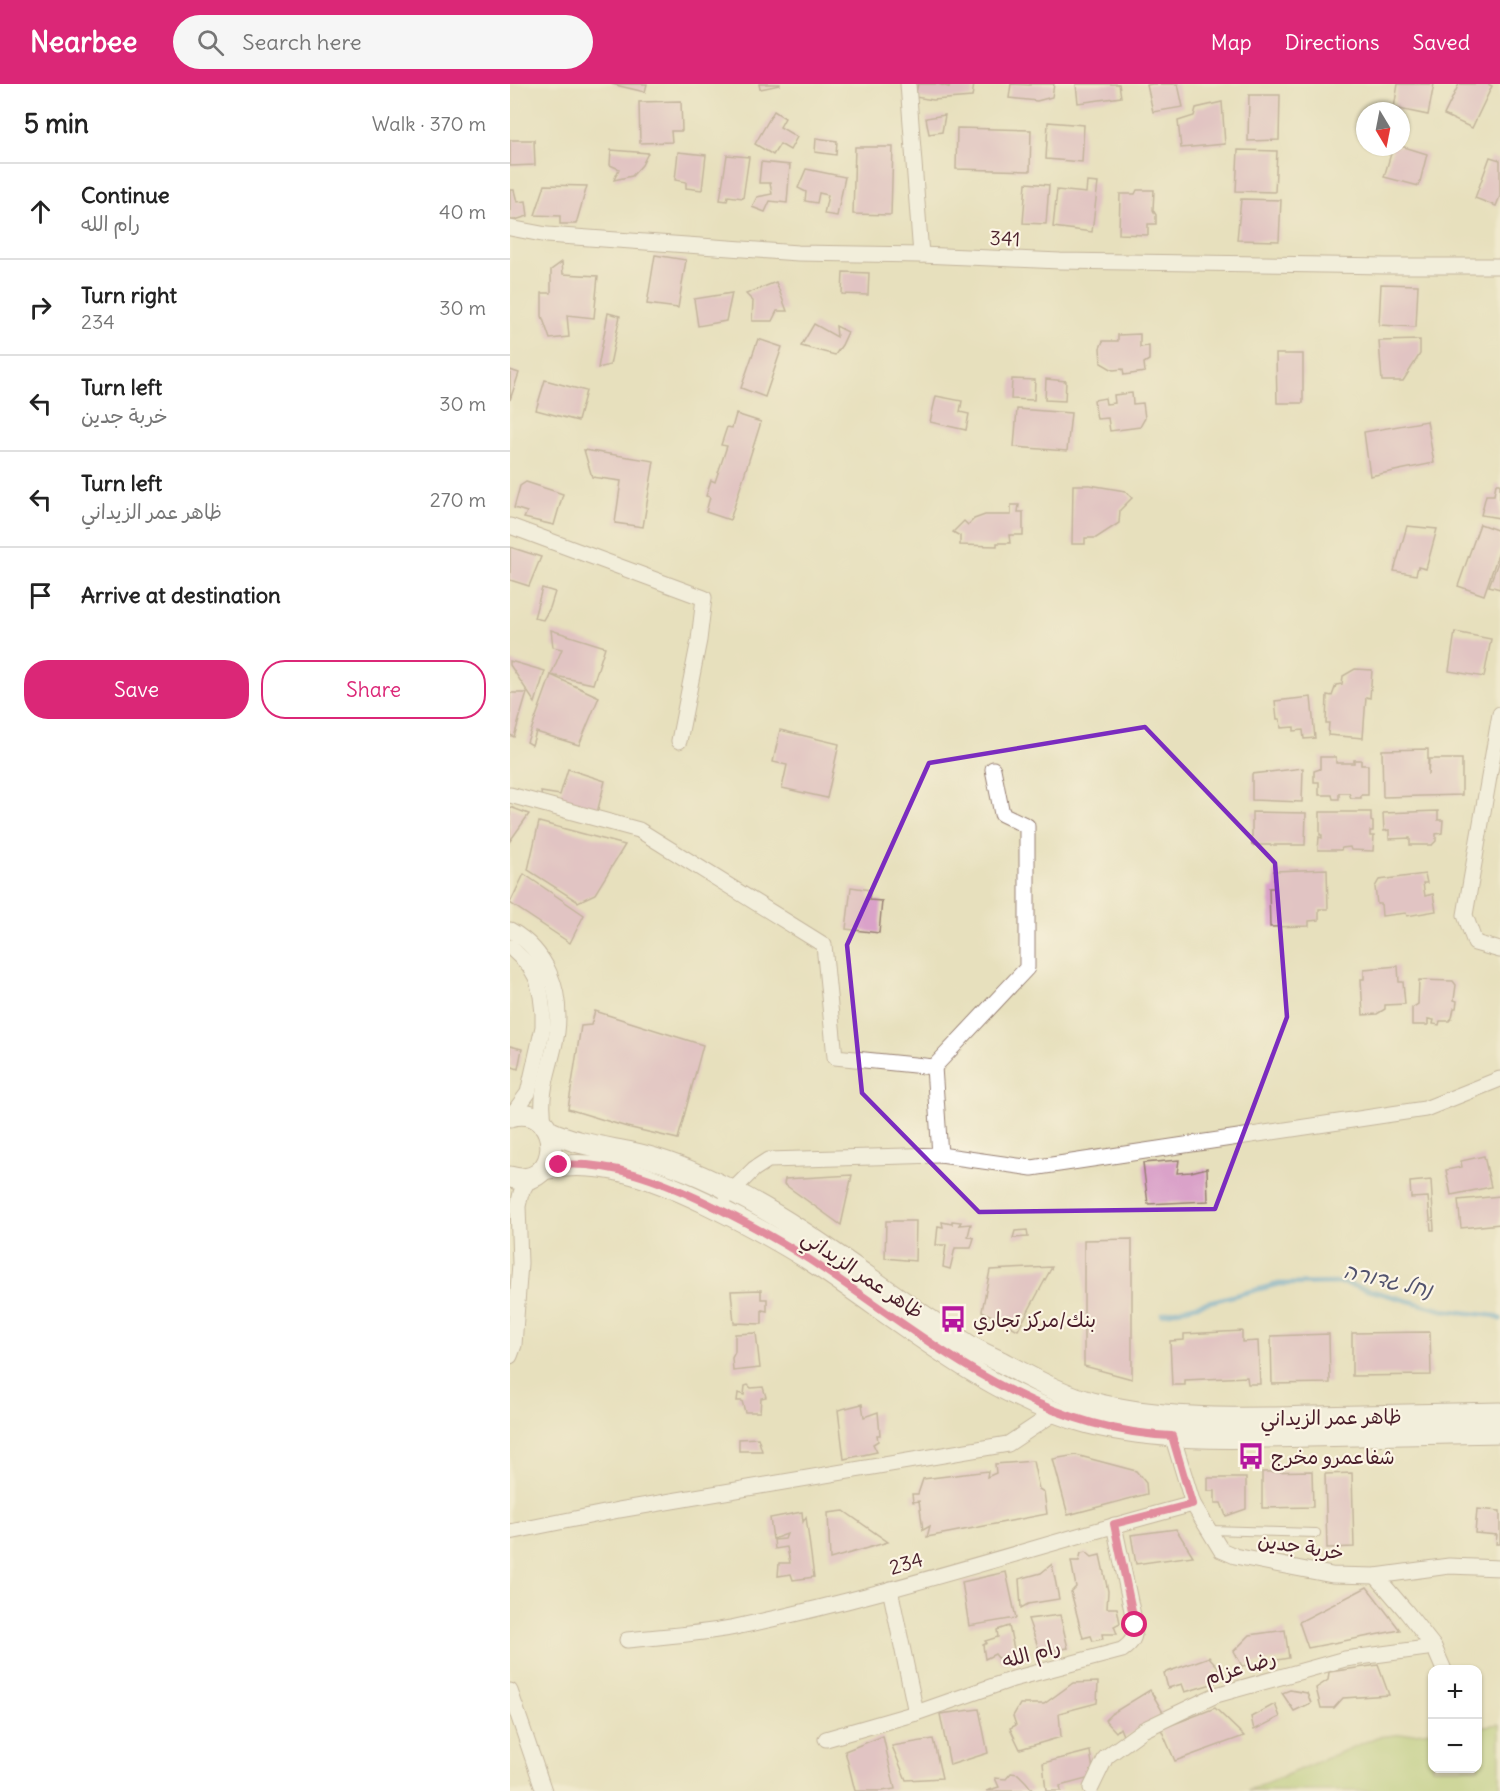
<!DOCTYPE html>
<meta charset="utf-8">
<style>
:root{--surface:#fff;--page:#f6f6f6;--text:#222;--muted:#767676;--line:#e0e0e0;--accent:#db2777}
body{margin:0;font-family:Delius,"Playpen Sans Arabic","Playpen Sans Hebrew",sans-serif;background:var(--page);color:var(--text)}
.controls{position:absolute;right:18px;bottom:18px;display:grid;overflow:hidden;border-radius:12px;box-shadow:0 2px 4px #0004}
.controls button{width:54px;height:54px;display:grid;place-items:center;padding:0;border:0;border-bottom:2px solid var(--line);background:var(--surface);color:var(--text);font:30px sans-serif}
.compass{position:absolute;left:846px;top:18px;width:54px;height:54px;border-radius:50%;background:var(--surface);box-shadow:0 2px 4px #0004;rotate:170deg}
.stop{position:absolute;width:18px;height:18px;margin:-14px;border:4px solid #db2777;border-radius:50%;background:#fff}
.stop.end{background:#db2777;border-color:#fff;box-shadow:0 2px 6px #0008}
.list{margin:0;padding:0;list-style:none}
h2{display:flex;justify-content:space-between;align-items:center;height:78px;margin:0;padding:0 24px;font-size:26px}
h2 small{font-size:20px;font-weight:400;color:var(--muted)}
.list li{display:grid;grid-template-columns:39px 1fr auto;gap:18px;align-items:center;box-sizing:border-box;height:96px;padding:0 24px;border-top:2px solid var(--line)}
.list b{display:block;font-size:22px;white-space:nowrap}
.list p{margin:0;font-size:20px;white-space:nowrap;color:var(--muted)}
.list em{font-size:20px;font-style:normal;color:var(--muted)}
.actions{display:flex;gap:12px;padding:18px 24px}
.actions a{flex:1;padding:14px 0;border:2px solid var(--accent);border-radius:24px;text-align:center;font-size:21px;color:var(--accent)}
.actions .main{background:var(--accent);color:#fff}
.icon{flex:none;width:33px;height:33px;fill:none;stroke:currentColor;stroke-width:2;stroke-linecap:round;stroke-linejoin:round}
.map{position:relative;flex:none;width:990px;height:1707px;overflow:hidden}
header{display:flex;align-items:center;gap:36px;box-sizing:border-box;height:84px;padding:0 30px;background:var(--accent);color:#fff}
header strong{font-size:28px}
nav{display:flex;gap:33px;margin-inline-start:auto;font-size:21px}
.search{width:420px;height:54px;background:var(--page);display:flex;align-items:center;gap:15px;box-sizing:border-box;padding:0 21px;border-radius:33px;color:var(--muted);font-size:22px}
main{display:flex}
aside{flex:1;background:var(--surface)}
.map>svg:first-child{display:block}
.green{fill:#aec96f;stroke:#7c744d;stroke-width:1.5}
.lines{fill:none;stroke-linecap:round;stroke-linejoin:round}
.stream{stroke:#5da2d2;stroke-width:5}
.building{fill:#daa2c9}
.service-casing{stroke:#988074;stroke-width:10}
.minor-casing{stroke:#988074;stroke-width:17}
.secondary-casing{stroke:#988074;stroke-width:23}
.service{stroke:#fff;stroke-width:8}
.minor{stroke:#fff;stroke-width:15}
.secondary{stroke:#fff;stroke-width:21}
.route{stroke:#db2777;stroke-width:8}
.marked{fill:none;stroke:#7b2cbf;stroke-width:4.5;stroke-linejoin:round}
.labels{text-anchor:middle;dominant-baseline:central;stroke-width:4.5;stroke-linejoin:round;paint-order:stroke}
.street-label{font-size:20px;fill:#4a1f2b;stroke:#fcf5e5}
.poi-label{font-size:20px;fill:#4a1f2b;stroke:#fcf5e5;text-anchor:start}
.water-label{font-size:21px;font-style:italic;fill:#52536e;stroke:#fcf5e5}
</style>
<header>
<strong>Nearbee</strong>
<div class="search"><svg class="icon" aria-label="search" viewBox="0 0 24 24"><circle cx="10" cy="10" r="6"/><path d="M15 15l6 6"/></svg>Search here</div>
<nav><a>Map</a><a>Directions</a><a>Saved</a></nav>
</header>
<main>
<aside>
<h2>5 min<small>Walk · 370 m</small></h2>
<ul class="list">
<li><svg class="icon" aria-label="ahead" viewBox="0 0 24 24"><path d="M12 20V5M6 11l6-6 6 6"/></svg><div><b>Continue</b><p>رام الله</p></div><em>40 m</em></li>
<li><svg class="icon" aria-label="right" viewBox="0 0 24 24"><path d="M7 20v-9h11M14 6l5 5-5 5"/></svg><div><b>Turn right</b><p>234</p></div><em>30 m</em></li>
<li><svg class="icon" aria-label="left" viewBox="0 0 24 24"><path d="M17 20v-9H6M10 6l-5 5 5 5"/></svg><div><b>Turn left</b><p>خربة جدين</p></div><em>30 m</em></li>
<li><svg class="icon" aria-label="left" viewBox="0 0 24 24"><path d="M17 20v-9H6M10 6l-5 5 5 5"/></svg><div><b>Turn left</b><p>ظاهر عمر الزيداني</p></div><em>270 m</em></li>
<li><svg class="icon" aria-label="arrive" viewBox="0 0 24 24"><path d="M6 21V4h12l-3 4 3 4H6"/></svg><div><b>Arrive at destination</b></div></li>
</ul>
<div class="actions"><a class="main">Save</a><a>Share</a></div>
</aside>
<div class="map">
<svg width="990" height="1707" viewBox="0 0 990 1707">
<rect width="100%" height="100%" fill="#fcf5e5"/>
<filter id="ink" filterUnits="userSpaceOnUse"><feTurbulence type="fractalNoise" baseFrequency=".0167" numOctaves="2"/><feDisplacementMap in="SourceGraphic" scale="12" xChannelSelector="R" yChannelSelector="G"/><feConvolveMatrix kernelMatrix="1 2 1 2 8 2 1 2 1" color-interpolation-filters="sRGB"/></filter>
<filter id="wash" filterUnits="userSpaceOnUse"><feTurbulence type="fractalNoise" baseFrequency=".008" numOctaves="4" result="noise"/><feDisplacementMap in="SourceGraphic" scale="24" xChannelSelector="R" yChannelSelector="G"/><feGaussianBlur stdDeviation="1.35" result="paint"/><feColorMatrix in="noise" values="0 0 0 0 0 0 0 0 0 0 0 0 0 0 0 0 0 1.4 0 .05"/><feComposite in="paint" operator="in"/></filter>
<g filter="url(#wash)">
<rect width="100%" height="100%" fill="#e7e0bd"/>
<!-- green -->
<polygon class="green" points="990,1640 990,1707 738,1707 867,1653 922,1647 922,1684 968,1684 968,1643"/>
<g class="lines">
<!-- stream -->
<polyline class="stream" points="652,1230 769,1200 833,1199 932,1226 986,1232 990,1235"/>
</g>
<g id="blocks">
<!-- building -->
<g class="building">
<polygon points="101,0 137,0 135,8"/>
<polygon points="249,0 270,0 270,1 250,5"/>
<polygon points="408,0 428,0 439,3 440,0 464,0 462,13 423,16 405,13"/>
<polygon points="501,0 520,1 520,0 544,0 542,13 527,17 499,14"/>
<polygon points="566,0 609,0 611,13 568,19"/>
<polygon points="642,0 668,0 673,23 643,28 637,1"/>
<polygon points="888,0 924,0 918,31 884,24"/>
<polygon points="949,0 978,0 982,2 962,44 934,31"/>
<polygon points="739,11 770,11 769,56 738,57"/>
<polygon points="171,17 172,47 161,47 162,58 130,59 129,18"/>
<polygon points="712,18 715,60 671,64 668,37 684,32 686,24"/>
<polygon points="264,27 275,34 270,43 287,53 280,66 270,60 263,71 245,60"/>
<polygon points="435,31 432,48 419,50 416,34"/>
<polygon points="538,38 574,41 572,78 536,75"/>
<polygon points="447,44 521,46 520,87 446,85"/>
<polygon points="306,54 327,57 326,71 305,68"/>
<polygon points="0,56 24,56 25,81 0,82"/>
<polygon points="891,62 917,70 909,102 874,93 883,63"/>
<polygon points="345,63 383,63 381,131 343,130"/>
<polygon points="101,66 138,69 132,81 122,92 104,96 109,85 100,81"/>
<polygon points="728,66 767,67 765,108 726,107"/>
<polygon points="168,68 196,71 192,106 176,104 176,98 165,96"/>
<polygon points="217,71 239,73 233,114 218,112 217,117 210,116"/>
<polygon points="980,73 990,76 990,112 986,122 965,114"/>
<polygon points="251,78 280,81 277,119 260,117 255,128 242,123 247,113 262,110 260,99 249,99"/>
<polygon points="296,85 335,93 327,132 314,130 318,111 309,109 307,119 295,117 296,108 288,104"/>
<polygon points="577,98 588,99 582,148 543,143 547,106 576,109"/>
<polygon points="516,99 539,101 536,140 513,139"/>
<polygon points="35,101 77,102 66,140 50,140 50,132 25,131"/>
<polygon points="0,106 4,106 7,118 16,117 18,132 5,136 0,136"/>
<polygon points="627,106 644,106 643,126 646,131 646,140 638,140 638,151 609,150 610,110 625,110"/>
<polygon points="731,115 771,116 769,157 727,156"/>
<polygon points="145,171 176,176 168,224 137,220"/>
<polygon points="52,178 53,190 88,192 84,234 57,231 59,253 40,255 32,232 32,209 41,209 41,186"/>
<polygon points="333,188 359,189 358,211 332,210"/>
<polygon points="266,198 277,227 267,227 262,237 242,237 243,217 236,210"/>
<polygon points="871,200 908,201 906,243 869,241"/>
<polygon points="222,209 216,237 188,242 184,215"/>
<polygon points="98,229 110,232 100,281 88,284"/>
<polygon points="304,240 327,253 326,242 338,248 332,261 325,271 291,262"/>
<polygon points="630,250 630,263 639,262 639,276 634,279 635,288 614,291 613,285 603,286 591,279 590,264 593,257 608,257 608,251"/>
<polygon points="248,255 272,263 255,313 231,304"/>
<polygon points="910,256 910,270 893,297 872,297 869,257"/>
<polygon points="766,270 793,270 793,319 767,319"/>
<polygon points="0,286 9,289 0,316"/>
<polygon points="502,295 525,296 524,316 501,315"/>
<polygon points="536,295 556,297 555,317 535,316"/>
<polygon points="35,296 76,307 68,337 26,326"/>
<polygon points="622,309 623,320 633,319 635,334 630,343 600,347 598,334 587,335 584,316 595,314 596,320 605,319 604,311"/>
<polygon points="426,312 452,317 450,328 459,330 456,346 420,338"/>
<polygon points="507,325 561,329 557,367 504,363"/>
<polygon points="226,330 251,338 220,436 196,428 200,413 196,412 201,396 205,398 217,362 211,361 217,343 222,344"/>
<polygon points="917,337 924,379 860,392 854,348"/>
<polygon points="74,366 144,377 133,443 105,439 111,397 82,393"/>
<polygon points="16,398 53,410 44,441 14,434 17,428 4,424 10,402"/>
<polygon points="986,400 990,400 990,434 971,431 976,411 984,411"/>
<polygon points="563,401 580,401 615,407 622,414 610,426 609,439 586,454 575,454 575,460 562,460"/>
<polygon points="501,421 509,421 508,428 513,428 513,451 499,451 500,459 487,459 487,462 450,461 450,452 443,448 454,437 458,441 464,435 475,431 501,431"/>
<polygon points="970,440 990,447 990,465 974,511 948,502"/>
<polygon points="897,442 927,445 916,485 908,483 906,491 884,487"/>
<polygon points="0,463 31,473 19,502 0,496"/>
<polygon points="990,473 990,505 979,502"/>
<polygon points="32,504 45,508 40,524 33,536 24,534"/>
<polygon points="41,546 95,563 83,600 41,591 52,565 43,563"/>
<polygon points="945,548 981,555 974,593 939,587"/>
<polygon points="0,577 35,587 25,619 0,581"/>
<polygon points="845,585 862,586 860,614 856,613 853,654 818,651 819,639 816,639 817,611 822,612 826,601 832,600 833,592"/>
<polygon points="41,591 89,613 69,661 26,648 22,661 17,658"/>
<polygon points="0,609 17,609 4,653 0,651"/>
<polygon points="801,613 805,654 794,655 793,646 784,647 784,643 771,644 770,635 767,635 765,617"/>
<polygon points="270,646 329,660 317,714 272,704 277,681 263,678"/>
<polygon points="918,665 918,691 919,675 952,675 952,711 873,713 872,666"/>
<polygon points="810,673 826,673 826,679 844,679 844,676 851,676 851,681 858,681 858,711 851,711 851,714 841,714 839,709 829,709 829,715 823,715 822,711 809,711 809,698 804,698 804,687 810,685"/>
<polygon points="793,684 792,718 742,716 742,690"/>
<polygon points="58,685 95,697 87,729 32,715 31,708 50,711"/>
<polygon points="0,723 19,730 0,757"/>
<polygon points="928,727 928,736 933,736 932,749 926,750 926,757 922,761 900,761 900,754 879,755 879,746 874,747 873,729"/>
<polygon points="742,728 796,729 795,761 742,761"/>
<polygon points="810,728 861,728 861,737 863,738 863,747 860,747 860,752 864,752 863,767 841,766 840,763 832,764 831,766 808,766 809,753 812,754 812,751 810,751"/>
<polygon points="29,738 115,761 85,810 68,818 18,786"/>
<polygon points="817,785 818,825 809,825 809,836 799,837 799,842 760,843 759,804 764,804 764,787"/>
<polygon points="14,790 74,831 60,859 0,819"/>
<polygon points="915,790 917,799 913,799 915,812 923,810 926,827 897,832 896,829 872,832 871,820 867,820 865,803 869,796"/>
<polygon points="341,803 360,806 359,816 372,817 369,849 336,845"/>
<polygon points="888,882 889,898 893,898 895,920 875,921 875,925 867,930 853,931 851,895 854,895 854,885"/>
<polygon points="909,896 943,897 946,901 944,916 947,917 946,924 944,924 942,934 939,937 930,937 929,941 923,940 924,936 918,935 918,941 902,941 902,924 908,920"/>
<polygon points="85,927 193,961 168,1055 117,1043 58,1025 71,942 81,941"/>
<polygon points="0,962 12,965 8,985 0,982"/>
<polygon points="974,1072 981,1103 941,1111 936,1086 952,1083 951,1077"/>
<polygon points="669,1076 667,1089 681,1088 697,1084 698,1117 638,1120 633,1079"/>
<polygon points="342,1091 331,1141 274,1100 275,1095"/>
<polygon points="921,1096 924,1146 921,1146 918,1113 901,1114 900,1098"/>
<polygon points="990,1112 990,1140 951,1144 948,1116"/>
<polygon points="376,1137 406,1137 405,1177 375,1174"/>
<polygon points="442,1137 451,1138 449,1141 461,1140 458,1152 464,1154 461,1164 445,1164 440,1185 433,1183 436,1161 426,1161 428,1142 433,1143 432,1138 442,1140"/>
<polygon points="517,1146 518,1153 503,1154 505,1147"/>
<polygon points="622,1155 622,1295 574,1282 574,1156"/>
<polygon points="542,1183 508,1246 472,1227 480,1186"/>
<polygon points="251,1206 251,1215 257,1215 257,1227 252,1226 252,1240 224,1239 221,1207"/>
<polygon points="732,1247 732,1258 748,1257 750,1300 738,1300 737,1293 675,1296 675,1301 662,1301 660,1257 674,1256 674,1250"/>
<polygon points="920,1248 921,1291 842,1292 842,1249"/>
<polygon points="246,1249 250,1284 223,1287 222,1274 225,1268 225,1250"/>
<polygon points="819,1250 820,1299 762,1300 761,1252"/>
<polygon points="238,1301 241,1304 253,1303 256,1313 251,1314 250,1328 235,1328 232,1317 227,1317 228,1309 234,1311 235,1302"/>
<polygon points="352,1320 354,1333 368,1328 370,1351 367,1351 368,1357 363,1360 367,1368 334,1375 328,1326"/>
<polygon points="248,1354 252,1367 229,1367 229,1355"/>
<polygon points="566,1371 626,1387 636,1399 637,1410 558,1431 543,1375"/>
<polygon points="523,1377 529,1405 534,1408 537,1430 417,1453 420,1442 413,1446 409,1417 403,1418 402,1410 408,1410 413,1395 478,1387 477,1393 486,1389 485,1380"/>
<polygon points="802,1387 803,1423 752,1424 752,1388"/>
<polygon points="842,1389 844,1463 817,1464 815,1390"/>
<polygon points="698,1394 736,1394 736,1425 716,1432 711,1419 705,1419 705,1407 698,1407"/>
<polygon points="967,1425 990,1427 990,1460 986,1460 987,1451 965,1449"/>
<polygon points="334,1427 378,1458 320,1475 318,1429"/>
<polygon points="292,1428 293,1438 296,1433 304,1493 283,1496 281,1490 268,1492 269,1479 280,1479 277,1463 265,1465 264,1456 275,1455 277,1450 263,1455 260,1434"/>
<polygon points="666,1445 683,1472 626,1480 621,1451"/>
<polygon points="576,1468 582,1473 590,1471 598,1507 597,1524 607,1524 610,1539 604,1542 607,1550 592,1550 593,1555 583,1557 581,1552 573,1554 561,1508 566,1503 561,1477 569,1477 571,1469"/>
<polygon points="542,1480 549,1515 518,1520 511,1524 509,1495 531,1489"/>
<polygon points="496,1488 506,1534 459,1542 452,1498"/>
<polygon points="857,1503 890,1546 798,1564 789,1538"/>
<polygon points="550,1531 558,1564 530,1568 518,1535"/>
<polygon points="499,1542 504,1565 509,1565 509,1571 504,1573 504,1576 492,1579 485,1570 475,1575 473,1561 477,1559 475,1557 488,1553 487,1546"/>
<polygon points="775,1546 779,1574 732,1582 724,1567 740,1551"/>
<polygon points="699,1573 709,1584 703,1588 705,1599 675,1608 672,1600 658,1604 654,1589"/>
<polygon points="868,1581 879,1611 833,1614 824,1624 811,1624 806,1604 818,1596 819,1588"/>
<polygon points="588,1598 587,1619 549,1629 551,1653 510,1665 500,1644 506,1641 503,1632 510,1620 534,1620 563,1599"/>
<polygon points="640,1606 654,1630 614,1654 610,1644 606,1648 595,1636 601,1630"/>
<polygon points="780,1606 797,1609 801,1619 784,1627 772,1609"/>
<polygon points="765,1620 770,1633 744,1646 741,1633"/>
<polygon points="705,1624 734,1652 665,1677 651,1645"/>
<polygon points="469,1625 478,1669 440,1681 430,1630"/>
<polygon points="373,1652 385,1705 372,1707 345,1707 335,1667"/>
<polygon points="423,1655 432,1694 396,1696 382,1662"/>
<polygon points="580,1667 584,1693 550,1702 551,1707 536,1707 533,1679"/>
<polygon points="501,1689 508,1690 516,1698 523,1707 476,1707 489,1703 485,1694 496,1695"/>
</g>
</g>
</g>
<g filter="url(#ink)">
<use href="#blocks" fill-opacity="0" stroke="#988074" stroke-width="1.5"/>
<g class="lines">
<defs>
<polyline id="service" points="700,1446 806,1449"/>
<g id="minor">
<polyline points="398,0 411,171"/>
<polyline points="0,144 37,151 288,169 411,171 550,177 876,182 990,182"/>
<polyline points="0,442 194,514 189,556 169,657"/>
<polyline points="990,630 955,831 965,859 990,866"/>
<polyline points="0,711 129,746 314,861 325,973 424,983 430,1071 258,1076 244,1085 217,1112"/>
<path d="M0,846C37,867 52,906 47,948C42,982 27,1006 35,1043"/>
<polyline points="0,863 19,881 27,895 31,912 33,929 33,943 18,1009 1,1032"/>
<polyline points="424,983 517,884 517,742 492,730 483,685"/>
<polyline points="430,1071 522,1084 915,1025 990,995"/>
<polyline points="0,1272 4,1261 10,1179 8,1122 11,1109 20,1093"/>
<polyline points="662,1351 683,1420 711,1466 725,1472 822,1491 866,1492 939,1482 990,1484"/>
<polyline points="0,1448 109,1426 498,1360 546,1328"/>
<polyline points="866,1492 895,1526 924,1563 934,1586"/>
<polyline points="380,1505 406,1629"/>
<path d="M117,1556C153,1552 195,1550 230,1542C383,1510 531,1460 683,1420"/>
<polyline points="0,1607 34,1707"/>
<path d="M316,1655L406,1629L503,1595L612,1566C622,1559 625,1554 625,1541L604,1441"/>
<polyline points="581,1704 596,1673 633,1646 706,1611 835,1575 924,1563"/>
</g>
<g id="secondary">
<path d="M0,1032C56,1017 53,1109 0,1093"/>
<path d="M38,1047C66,1060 93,1063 122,1069C156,1076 188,1090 218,1105C303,1147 375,1210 455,1259C466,1267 479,1272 491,1278C523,1295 555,1313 590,1321C660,1337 734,1335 805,1333C867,1332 928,1330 990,1329"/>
<path d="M33,1085C91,1073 144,1094 196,1119C231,1136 267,1155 300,1176C386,1232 478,1313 579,1339C651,1357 726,1354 799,1352C863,1351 926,1349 990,1348"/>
</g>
</defs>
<!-- service casing -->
<use href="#service" class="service-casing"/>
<!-- minor casing -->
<use href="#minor" class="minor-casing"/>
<!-- secondary casing -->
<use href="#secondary" class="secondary-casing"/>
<!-- service -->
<use href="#service" class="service"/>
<!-- minor -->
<use href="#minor" class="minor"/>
<!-- secondary -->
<use href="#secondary" class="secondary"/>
</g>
</g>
<g class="lines" filter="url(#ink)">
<!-- route -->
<path class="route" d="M49,1081C101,1077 151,1097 197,1119C232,1136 267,1155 300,1176C414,1251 518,1346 662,1352L682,1420L604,1440L625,1541"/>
</g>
<!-- marked area -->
<path d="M0 0H990V1707H0ZM635,643L765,779L777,933L705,1125L469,1128L352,1009L337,861L419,679Z" fill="#e7e0bd" fill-opacity=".55" fill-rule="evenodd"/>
<path class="marked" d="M635,643L765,779L777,933L705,1125L469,1128L352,1009L337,861L419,679Z"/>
<!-- icons -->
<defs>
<symbol id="bus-bare" viewBox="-9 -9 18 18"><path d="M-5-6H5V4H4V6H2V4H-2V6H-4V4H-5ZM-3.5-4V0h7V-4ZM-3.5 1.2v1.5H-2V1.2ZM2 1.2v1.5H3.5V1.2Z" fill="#b5179e" stroke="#fcf5e5" stroke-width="2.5" paint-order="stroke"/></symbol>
</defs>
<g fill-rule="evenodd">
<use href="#bus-bare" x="424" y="1216" width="38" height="38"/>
<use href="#bus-bare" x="722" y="1353" width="38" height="38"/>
</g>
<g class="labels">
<!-- street labels -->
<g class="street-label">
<text transform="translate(495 154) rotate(3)">341</text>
<text transform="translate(353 1190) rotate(34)">ظاهر عمر الزيداني</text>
<text transform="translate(821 1333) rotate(-1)">ظاهر عمر الزيداني</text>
<text transform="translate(791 1462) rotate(9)">خربة جدين</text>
<text transform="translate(396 1479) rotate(-16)">234</text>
<text transform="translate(521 1569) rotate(-16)">رام الله</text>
<text transform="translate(730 1583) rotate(-17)">رضا عزام</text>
</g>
<!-- poi labels -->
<g class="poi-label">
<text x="463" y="1235">بنك/مركز تجاري</text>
<text x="761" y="1372">شفاعمرو مخرج</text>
</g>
<!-- water labels -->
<g class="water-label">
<text transform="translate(878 1196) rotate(13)">נחל גדורה</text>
</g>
</g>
</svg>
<div class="controls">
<button>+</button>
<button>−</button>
</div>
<svg class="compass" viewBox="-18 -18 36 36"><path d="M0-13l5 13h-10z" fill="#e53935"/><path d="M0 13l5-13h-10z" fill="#767676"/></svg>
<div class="stop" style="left:625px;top:1541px"></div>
<div class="stop end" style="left:49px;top:1081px"></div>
</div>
</main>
